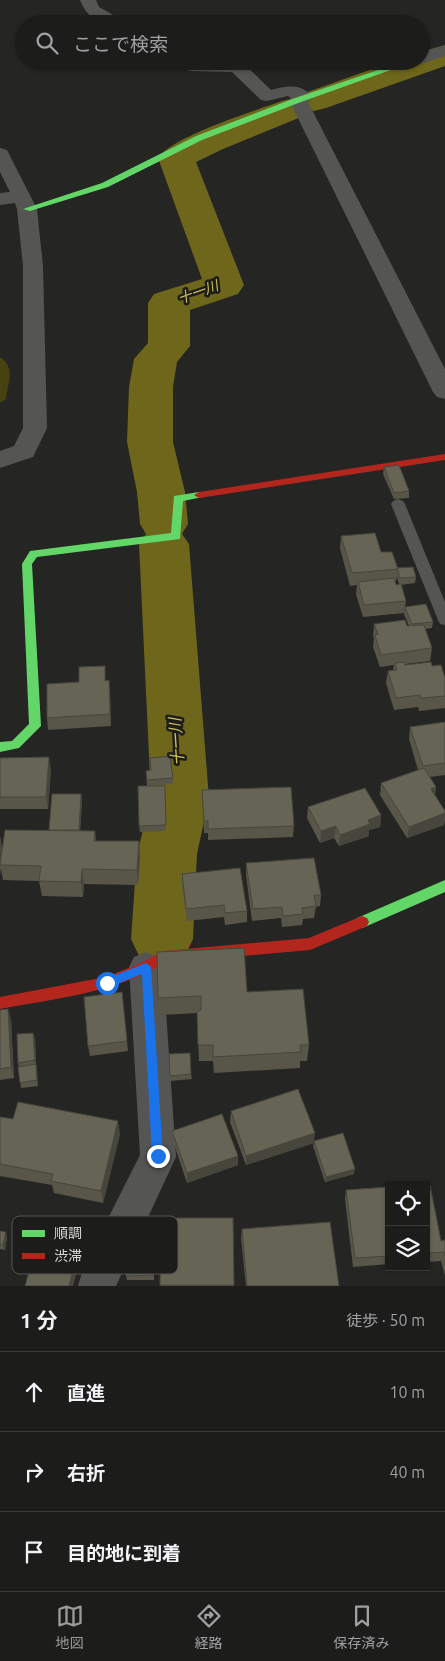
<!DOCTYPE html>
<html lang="ja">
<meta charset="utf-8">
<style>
:root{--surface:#1c1c1b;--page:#292928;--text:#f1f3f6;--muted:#a0a1a3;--line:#3a3a3a;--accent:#9b9b99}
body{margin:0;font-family:Ubuntu,"Noto Sans JP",sans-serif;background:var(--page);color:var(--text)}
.controls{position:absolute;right:15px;bottom:15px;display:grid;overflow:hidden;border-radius:0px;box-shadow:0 1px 4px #0004}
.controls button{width:45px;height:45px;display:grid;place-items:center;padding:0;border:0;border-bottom:1px solid var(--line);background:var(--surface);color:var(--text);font:25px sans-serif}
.stop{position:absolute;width:15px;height:15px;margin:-11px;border:4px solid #1a73e8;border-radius:50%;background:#fff}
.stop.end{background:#1a73e8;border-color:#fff;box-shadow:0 1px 5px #0008}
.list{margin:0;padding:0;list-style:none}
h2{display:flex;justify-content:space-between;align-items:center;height:65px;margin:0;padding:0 20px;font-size:21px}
h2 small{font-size:16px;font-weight:400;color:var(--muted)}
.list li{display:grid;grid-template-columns:32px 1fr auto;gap:15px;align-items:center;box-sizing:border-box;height:80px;padding:0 20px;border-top:1px solid var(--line)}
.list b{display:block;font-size:19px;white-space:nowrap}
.list em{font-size:16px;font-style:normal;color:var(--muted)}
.icon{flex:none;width:28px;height:28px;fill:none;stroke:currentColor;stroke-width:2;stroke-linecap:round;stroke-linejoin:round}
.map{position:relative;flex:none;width:445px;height:1286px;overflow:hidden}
.search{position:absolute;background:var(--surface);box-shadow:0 1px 4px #0004;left:15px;right:15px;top:15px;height:55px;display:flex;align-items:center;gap:12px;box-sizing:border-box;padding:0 18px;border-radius:28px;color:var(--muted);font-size:19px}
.sheet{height:305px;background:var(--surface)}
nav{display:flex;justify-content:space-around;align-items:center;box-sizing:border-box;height:70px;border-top:1px solid var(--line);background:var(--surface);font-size:14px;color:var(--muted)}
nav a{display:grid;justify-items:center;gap:2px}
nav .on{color:var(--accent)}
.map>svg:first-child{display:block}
.green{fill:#474210}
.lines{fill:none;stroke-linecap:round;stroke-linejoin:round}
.river{fill:#6e661a;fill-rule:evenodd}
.lane{fill:#555554;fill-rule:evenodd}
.street{fill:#555554;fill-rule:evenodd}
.fast{fill:#63d668;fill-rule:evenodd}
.jam{fill:#b3261e;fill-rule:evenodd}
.wall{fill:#585649;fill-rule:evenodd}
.shaded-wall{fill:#47463c}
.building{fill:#666455;stroke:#47463c}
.route{fill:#1a73e8}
.labels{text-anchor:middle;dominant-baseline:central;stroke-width:5;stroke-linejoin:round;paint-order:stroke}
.far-water-label{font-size:14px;font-style:italic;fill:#d0c458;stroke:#1c1c1a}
.water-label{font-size:16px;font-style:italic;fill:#d0c458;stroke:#1c1c1a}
.key{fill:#1c1c1a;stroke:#555553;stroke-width:1}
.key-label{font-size:14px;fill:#dadad8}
</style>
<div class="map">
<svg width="445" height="1286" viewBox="0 0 445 1286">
<rect width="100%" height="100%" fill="#252524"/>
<!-- green -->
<path class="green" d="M0,357C16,368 8,382 6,399L0,403Z"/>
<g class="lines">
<!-- river -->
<path class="river" d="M445,45V66L326,108L314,111L310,110L306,115L223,149L196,162L244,285L238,294L190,310V346L177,362L173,387V442L185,492L188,524L182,534L189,544L209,798L197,854L193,939L184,958L162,966L140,958L131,939L137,854L151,798L139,544L146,534L140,524L137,492L127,442L129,387L134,359L148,343V303L154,294L202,279L158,158C173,136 254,111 282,101L294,98L298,99L302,94L395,61H421V52Z"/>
<!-- lane -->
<polygon class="lane" points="398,499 403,501 405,504 445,602 445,625 440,624 438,620 391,504 393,501"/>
<!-- street -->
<g class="street">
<path d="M80,0H96L99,7L122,20L124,24C102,24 89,22 80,0Z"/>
<polygon points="445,45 445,56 421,64 414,61 421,61 421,53"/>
<path d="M175,61L237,62L243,63L271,90C286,86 302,82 313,98L308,102L445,369V399L437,397L433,392L289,100L291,98L288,96L267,101L261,100L232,72L192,71L186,70Z"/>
<polygon points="0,148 7,150 9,154 37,209 43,266 47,428 33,457 0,468 0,451 14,446 23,428 23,266 17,209 15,203 0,205 0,193 10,192 0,172"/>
<polygon points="146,952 158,957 163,967 176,1157 116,1286 78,1286 84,1266 140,1155 129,967 134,957"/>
</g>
<!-- fast -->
<g class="fast">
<polygon points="405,61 416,61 301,102 202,140 108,187 30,211 23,209 102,183 196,136 295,98"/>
<polygon points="199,492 203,493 204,495 203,497 183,501 180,539 37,557 32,564 41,726 19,748 0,752 0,742 12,741 29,724 22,564 30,551 171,533 174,496"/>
<polygon points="445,880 445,892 367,926 362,928 357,926 355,922 357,918"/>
</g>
<!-- jam -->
<g class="jam">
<polygon points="445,454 445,460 199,498 194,495 199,492"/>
<path d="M362,916L367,918L369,922L367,926L310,950L165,963C114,993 58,998 0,1009V997L106,977L141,963L163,951L309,938Z"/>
</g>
</g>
<!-- wall -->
<g class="wall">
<polygon points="384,467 409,491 409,498 394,499 383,474"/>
<path d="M341,536L381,552L398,568L416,577L415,583L401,585L406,601L404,613L363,617L356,594L357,585L350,586L340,548ZM397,577L399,584L396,585L395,581H396Z"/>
<polygon points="405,607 433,622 432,628 425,629 432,648 430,661 405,664 405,665 432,666 445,678 445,708 419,711 418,707 394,710 386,683 388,671 393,670 394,665 380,667 373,647 374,639 373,636 374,624 409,626 404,614"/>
<polygon points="106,680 110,692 111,726 48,730 47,718"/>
<polygon points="445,722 445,775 430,777 436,787 435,795 445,811 445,810 445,819 444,825 407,838 380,795 381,783 418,770 409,739 410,727"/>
<polygon points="0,758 51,769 48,809 0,809"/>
<polygon points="146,771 173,778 173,784 152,786 165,786 166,831 140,832 139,826 147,786"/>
<polygon points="202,790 294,826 293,837 208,840 208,833 204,833"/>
<polygon points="52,794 81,794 82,800 80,831 95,831 96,841 139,841 140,857 138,885 84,884 83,897 42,896 39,881 3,880 1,868 0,876 0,836 2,847 49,831"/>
<polygon points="308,807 381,815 380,827 369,830 369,836 339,846 334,838 320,843 307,818"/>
<polygon points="246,863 321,895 320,906 316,907 314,918 303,919 302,925 282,927 281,918 252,921 246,875"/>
<polygon points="182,874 247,911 247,922 225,925 224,917 187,921 182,885"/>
<polygon points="122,992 128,1051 90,1056 88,1046"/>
<polygon points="247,992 309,1045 307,1061 300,1061 300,1068 214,1073 213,1061 199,1061 197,1013 160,1015 158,998"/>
<polygon points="0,1010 11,1020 14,1078 0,1080"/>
<polygon points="35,1038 36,1064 38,1086 21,1088 18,1063"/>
<polygon points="169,1054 191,1074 192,1079 170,1081"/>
<polygon points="231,1111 314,1141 354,1174 325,1182 313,1146 314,1143 246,1165 230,1122"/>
<polygon points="0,1117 120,1134 103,1203 54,1193 52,1185 0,1176"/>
<polygon points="172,1131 238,1156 238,1165 187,1183 173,1141"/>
<polygon points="426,1185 441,1241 445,1240 445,1276 441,1261 426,1262"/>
<polygon points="389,1187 389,1264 353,1267 345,1199 346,1190"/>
<polygon points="161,1218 233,1218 234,1286 160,1286"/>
<polygon points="242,1229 339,1286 246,1286 241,1238"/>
<polygon points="0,1231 7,1237 5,1250 0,1249"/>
<polygon points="154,1238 154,1280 127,1280 126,1276"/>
</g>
<!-- shaded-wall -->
<g class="shaded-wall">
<polygon points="109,680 110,692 111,726 110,714"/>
<polygon points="49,757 51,769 48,809 46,797"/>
<polygon points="436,787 434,799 431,789"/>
<polygon points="81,794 82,800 80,836 79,830"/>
<polygon points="445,813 444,825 407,838 409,827"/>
<polygon points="381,815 380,827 369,830 369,836 339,846 340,835 368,820"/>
<polygon points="336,826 334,838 320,843 321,831"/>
<polygon points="0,836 2,847 0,865"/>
<polygon points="139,841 140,857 138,885 137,870"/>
<polygon points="82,869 84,884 83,897 81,882"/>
<polygon points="8,1009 11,1020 14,1078 11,1067"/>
<polygon points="33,1033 35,1038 36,1066 35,1060"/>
<polygon points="36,1064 37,1070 38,1086 37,1080"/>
<polygon points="118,1121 120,1134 103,1203 101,1191"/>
<polygon points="315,1133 314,1143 246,1165 246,1156"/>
<polygon points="238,1156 238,1165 187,1183 187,1173"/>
<polygon points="355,1169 354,1174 325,1182 326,1177"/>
<polygon points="6,1232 7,1237 5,1250 3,1245"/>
<polygon points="81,1241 83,1250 73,1286 69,1286"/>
</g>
<!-- building -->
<g class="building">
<polygon points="399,465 409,491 394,493 384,467"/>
<polygon points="375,533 381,552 392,552 398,569 352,573 341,536"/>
<polygon points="413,567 416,577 400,578 397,568"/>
<polygon points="394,578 396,585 401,584 406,601 364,605 358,582"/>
<polygon points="426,604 433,622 412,624 405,607"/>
<polygon points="405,620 407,626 424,625 432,648 381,655 375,635 378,634 374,624"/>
<polygon points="404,662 405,665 431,662 432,666 441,665 445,678 445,696 421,698 420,695 396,698 388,671 397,670 395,663"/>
<polygon points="105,666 105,681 109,680 110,714 47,718 47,684 79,682 79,667"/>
<polygon points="445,722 445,763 423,766 410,727"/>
<polygon points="170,756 173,778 147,780 146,771 151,770 150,758"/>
<polygon points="49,757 46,797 0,797 0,758"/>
<polygon points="424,768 436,787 431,789 445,811 445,813 409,827 381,783"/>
<polygon points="138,786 165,786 166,825 139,826"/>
<polygon points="291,787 294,826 208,829 208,821 204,821 202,790"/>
<polygon points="365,788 381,815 368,820 370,824 340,835 336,826 321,831 308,807"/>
<polygon points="52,794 81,794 79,830 49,830"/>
<polygon points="5,830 95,831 94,841 139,841 137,870 82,869 81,882 39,881 41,866 0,865"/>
<polygon points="314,858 321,895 314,895 316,906 302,908 303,914 283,916 282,907 253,909 246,863"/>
<polygon points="240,868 247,911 225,913 224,905 186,909 182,874"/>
<polygon points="244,948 247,992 303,989 309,1045 300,1045 301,1052 213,1057 213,1045 198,1045 197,1011 201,1010 201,996 158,998 157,952"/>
<polygon points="122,992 127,1041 88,1046 84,997"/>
<polygon points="8,1009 11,1067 0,1069 0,1010"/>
<polygon points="33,1033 35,1060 18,1063 17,1034"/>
<polygon points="190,1053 191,1074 170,1076 169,1054"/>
<polygon points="36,1064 37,1080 20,1083 18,1067"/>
<polygon points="298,1089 315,1133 246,1156 231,1111"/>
<polygon points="18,1102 118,1121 101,1191 51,1181 53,1174 0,1164 0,1117 13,1119"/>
<polygon points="222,1114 238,1156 187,1173 172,1131"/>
<polygon points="343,1133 355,1169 326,1177 314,1141"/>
<polygon points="426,1185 430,1185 441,1241 445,1240 445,1256 444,1252 426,1253"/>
<polygon points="389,1187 389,1256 355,1258 346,1190"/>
<polygon points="161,1218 233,1218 234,1285 160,1285"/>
<polygon points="330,1222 339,1286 247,1286 242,1229"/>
<polygon points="0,1231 6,1232 3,1245 0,1244"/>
<polygon points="40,1231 81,1241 69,1286 25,1286"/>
<polygon points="127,1238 154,1238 154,1275 126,1276"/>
</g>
<!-- route -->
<polygon class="route" points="146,963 151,967 163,1156 161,1160 158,1162 154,1160 152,1156 142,974 107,988 102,983 103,980"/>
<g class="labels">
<!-- far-water labels -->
<g class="far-water-label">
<text transform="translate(198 292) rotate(-20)">十一川</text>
</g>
<!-- water labels -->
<g class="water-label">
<text transform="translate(176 742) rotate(-94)">十一川</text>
</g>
</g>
<!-- legend -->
<rect x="12" y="1216" width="166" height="58" rx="8" class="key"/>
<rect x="22" y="1230" width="23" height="7" fill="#63d668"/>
<rect x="22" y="1253" width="23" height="6" fill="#b3261e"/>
<g class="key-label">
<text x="54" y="1238">順調</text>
<text x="54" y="1261">渋滞</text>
</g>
</svg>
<div class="controls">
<button><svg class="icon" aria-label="locate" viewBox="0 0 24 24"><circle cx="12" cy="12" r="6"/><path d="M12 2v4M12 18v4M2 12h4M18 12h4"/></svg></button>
<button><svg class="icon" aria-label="layers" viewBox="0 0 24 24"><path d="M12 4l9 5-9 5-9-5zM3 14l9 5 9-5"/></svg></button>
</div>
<div class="stop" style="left:107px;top:983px"></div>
<div class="stop end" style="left:158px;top:1156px"></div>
<div class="search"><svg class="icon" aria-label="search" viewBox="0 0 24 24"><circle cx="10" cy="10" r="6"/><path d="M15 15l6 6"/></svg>ここで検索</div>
</div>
<section class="sheet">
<h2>1 分<small>徒歩 · 50 m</small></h2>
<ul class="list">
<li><svg class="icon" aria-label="ahead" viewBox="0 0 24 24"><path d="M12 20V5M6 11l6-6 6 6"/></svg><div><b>直進</b></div><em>10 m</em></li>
<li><svg class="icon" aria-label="right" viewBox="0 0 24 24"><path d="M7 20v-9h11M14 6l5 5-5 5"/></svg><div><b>右折</b></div><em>40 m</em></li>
<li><svg class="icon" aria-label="arrive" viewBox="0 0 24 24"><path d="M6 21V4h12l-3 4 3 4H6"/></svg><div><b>目的地に到着</b></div></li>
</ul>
</section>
<nav>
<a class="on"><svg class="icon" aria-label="map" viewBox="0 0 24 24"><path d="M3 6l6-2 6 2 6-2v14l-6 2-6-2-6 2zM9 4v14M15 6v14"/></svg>地図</a>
<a><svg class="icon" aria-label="directions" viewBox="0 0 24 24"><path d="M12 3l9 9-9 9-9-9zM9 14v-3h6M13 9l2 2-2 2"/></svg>経路</a>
<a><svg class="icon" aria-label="saved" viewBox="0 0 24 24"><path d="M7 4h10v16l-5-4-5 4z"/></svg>保存済み</a>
</nav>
